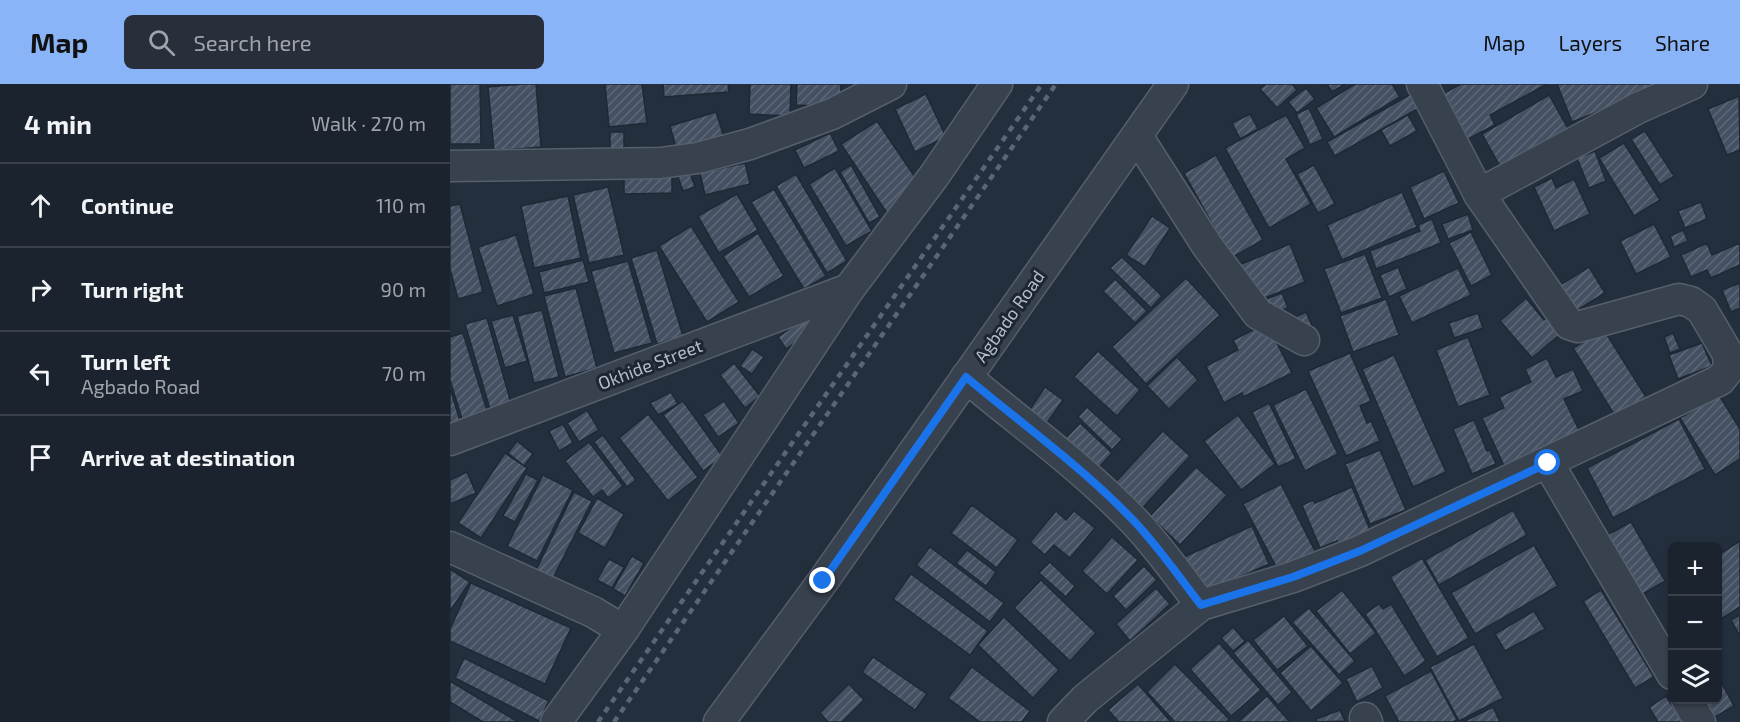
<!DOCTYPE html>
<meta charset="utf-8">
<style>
:root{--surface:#1b232e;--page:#282f3a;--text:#f1f3f6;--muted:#a0a4aa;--line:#39404a;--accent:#8ab4f8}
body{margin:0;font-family:"Exo 2",sans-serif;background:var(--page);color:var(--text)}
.controls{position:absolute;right:18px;bottom:18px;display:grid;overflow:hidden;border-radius:9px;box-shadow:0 2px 4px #0004}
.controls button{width:54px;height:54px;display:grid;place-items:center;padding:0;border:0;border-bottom:2px solid var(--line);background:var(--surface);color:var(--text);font:30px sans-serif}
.stop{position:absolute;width:18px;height:18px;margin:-14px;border:4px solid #1a73e8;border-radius:50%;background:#fff}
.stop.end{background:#1a73e8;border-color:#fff;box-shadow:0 2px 6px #0008}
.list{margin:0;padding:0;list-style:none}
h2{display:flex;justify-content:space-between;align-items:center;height:78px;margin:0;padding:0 24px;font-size:26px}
h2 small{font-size:20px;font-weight:400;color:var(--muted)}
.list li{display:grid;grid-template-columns:39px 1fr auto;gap:18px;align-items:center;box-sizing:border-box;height:84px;padding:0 24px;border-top:2px solid var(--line)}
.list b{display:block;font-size:22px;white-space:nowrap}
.list p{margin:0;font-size:20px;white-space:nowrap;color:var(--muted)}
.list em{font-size:20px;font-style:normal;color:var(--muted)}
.icon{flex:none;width:33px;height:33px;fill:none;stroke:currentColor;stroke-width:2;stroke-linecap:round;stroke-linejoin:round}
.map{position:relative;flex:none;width:1290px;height:638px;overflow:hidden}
header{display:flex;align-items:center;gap:36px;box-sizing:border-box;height:84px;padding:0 30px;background:var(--accent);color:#111}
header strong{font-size:28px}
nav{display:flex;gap:33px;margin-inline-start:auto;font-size:21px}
.search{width:420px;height:54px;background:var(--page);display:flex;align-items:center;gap:15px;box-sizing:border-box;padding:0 21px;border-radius:9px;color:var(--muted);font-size:22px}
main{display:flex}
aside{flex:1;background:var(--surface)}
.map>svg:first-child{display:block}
.building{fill:url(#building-hatch);stroke:#1f2835;stroke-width:1.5}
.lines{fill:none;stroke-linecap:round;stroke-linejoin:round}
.minor-casing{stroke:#565f6c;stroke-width:33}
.minor{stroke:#38414e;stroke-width:30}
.rail{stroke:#5a6575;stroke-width:4.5;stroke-dasharray:6 6;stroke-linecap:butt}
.route{stroke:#1a73e8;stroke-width:8}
.labels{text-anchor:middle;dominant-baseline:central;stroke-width:6;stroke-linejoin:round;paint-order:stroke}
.street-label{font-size:18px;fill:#b4bcc9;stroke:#1d2633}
</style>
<header>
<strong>Map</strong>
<div class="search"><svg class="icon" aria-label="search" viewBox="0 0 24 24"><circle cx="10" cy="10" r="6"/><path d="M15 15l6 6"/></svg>Search here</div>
<nav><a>Map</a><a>Layers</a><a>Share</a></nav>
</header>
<main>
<aside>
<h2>4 min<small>Walk · 270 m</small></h2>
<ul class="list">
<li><svg class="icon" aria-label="ahead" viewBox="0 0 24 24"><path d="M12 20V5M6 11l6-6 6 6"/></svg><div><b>Continue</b></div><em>110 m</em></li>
<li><svg class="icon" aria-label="right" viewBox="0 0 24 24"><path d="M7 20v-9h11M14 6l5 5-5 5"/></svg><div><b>Turn right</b></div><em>90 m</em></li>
<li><svg class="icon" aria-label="left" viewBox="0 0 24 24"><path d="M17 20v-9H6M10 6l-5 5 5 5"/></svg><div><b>Turn left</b><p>Agbado Road</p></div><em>70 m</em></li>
<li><svg class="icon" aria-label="arrive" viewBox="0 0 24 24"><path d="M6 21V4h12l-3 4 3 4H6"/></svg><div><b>Arrive at destination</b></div></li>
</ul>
</aside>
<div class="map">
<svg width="1290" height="638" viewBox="0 0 1290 638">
<defs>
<pattern id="building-hatch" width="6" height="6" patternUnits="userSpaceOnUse" patternTransform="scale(1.5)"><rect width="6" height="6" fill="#455162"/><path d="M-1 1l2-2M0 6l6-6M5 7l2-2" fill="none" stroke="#5d6877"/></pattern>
</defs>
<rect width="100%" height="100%" fill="#242f3e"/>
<!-- building -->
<g class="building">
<polygon points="0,0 30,0 31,60 0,60"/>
<polygon points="73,0 86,0 91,63 44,67 38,3"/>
<polygon points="155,0 192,0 197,39 159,43"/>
<polygon points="213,0 278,0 279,8 214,13"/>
<polygon points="300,0 341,0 340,32 299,30"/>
<polygon points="347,0 391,0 390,23 346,21"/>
<polygon points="816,0 842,0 847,6 827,24 810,5"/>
<polygon points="877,0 895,0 882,8"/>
<polygon points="905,0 942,0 950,13 884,53 866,24"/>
<polygon points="1011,0 1097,0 1040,31 1045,41 1018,55 994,9"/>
<polygon points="1107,0 1213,0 1214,2 1122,38"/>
<polygon points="856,4 865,15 847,29 838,18"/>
<polygon points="968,6 976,20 885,72 877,58"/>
<polygon points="476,10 496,53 465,68 445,25"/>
<polygon points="1099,11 1120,48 1055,91 1032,50"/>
<polygon points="1289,12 1290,66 1277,71 1258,25"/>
<polygon points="859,24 873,55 860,61 846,30"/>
<polygon points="266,28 274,53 227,67 220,42"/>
<polygon points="800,30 808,45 790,55 782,39"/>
<polygon points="836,31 855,64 836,75 861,120 819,144 775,64"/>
<polygon points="958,31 967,47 940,62 931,46"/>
<polygon points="427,37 473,105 437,129 391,60"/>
<polygon points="1195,47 1224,92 1210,101 1181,55"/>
<rect x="160" y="48" width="14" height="19"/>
<polygon points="380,49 389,67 354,84 345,66"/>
<polygon points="1174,59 1210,116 1184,132 1149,74"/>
<polygon points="1145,67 1156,97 1139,104 1127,74"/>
<polygon points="766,71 813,156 781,174 734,89"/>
<polygon points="295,79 300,100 255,111 250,89"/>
<polygon points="401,81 430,133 419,139 390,88"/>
<polygon points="864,81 885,120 868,129 847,90"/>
<polygon points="385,84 422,147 396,162 359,100"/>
<polygon points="994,87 1009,119 974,135 960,103"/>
<polygon points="240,89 245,103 233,107 228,93"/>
<polygon points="346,90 397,177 377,189 326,102"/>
<polygon points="174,93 222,93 222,109 174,110"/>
<polygon points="1102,94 1106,104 1124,95 1140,130 1104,147 1084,103"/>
<polygon points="158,103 174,171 139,179 123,111"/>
<polygon points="324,105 376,192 354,205 301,118"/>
<polygon points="952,108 967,143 892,176 877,141"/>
<polygon points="287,110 308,146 269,169 248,132"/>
<polygon points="118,112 131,174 84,184 71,122"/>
<polygon points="1251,118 1257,135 1235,144 1228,127"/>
<polygon points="10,120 33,208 8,215 0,185 0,122"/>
<polygon points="1018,130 1023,146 998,155 992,140"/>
<polygon points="702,132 720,144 695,183 676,171"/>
<polygon points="982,135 991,159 926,185 920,167 970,147 968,141"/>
<polygon points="1204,140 1221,173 1186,190 1170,157"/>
<polygon points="241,142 289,218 257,238 209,162"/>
<polygon points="1233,146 1238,157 1224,163 1220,152"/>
<polygon points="1021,148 1042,191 1021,202 999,159"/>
<polygon points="308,149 334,192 299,213 273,172"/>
<polygon points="66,151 84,210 47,222 28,163"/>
<polygon points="1257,159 1262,171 1290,159 1290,181 1261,194 1257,186 1241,193 1231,171"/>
<polygon points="840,160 855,198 804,218 789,181"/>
<polygon points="207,166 233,252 207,260 181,174"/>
<polygon points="915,170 932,214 891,229 874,185"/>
<polygon points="672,173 712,212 701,224 660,184"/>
<polygon points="133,176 139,198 94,209 89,188"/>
<polygon points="178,177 202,259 164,269 141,187"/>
<polygon points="948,183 957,205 939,213 930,191"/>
<polygon points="1139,183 1155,209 1126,227 1110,201"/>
<polygon points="1008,184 1021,211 962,239 949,212"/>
<polygon points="736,194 770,231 696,300 662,263"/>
<polygon points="665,195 697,227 685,239 653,207"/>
<polygon points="1290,199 1290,224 1281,228 1272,206"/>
<polygon points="126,204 147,284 115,293 94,212"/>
<polygon points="832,209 838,224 820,231 814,216"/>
<polygon points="1076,214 1094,236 1100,230 1114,247 1082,274 1050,237"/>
<polygon points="936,215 949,251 903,268 890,232"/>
<polygon points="92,226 109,293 84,299 67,232"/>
<polygon points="856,228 863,244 852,249 845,233"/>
<polygon points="362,229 370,241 336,265 328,253"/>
<polygon points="1028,229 1033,244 1004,254 999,239"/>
<polygon points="63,231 77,277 55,284 41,237"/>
<polygon points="37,234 63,326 42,332 15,240"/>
<polygon points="817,239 842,289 793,313 792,309 774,319 756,282 788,266 783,256"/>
<polygon points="1154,246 1196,313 1165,332 1123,264"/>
<polygon points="13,249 38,330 13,338 0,296 0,253"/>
<polygon points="1223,249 1230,265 1220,269 1214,253"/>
<polygon points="1018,253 1040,311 1008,323 986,266"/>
<polygon points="1252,259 1262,282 1228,295 1219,271"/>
<polygon points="302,265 314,273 302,290 290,282"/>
<polygon points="648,267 690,306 667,332 624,293"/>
<polygon points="900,269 921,317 910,322 917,339 921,337 930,357 896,372 858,287"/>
<polygon points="944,271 996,388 963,403 912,285"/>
<polygon points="727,273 748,296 719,325 697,302"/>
<polygon points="1097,274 1106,293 1123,285 1133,307 1114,315 1130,348 1055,384 1032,334 1054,324 1049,313 1081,298 1075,285"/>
<polygon points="284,279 310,312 295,324 270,291"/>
<polygon points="595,303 613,316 597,339 579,327"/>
<polygon points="0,304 11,340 0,343"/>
<polygon points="856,305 888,370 855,387 823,321"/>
<polygon points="221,308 228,320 208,331 200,319"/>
<polygon points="1269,311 1290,345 1290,375 1265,391 1230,334"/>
<polygon points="233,317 273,373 253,387 213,331"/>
<polygon points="274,317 289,339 268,353 253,331"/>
<polygon points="819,319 846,375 828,383 802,328"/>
<polygon points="637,323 672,355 662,366 628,333"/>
<polygon points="137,326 149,346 129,358 117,339"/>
<polygon points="198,330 248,393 218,417 169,354"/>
<polygon points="788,331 825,380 791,406 754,357"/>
<polygon points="1229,335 1255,385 1163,434 1137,384"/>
<polygon points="1024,336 1037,367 1040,366 1046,380 1022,390 1003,345"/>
<polygon points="630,339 662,369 641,392 609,361"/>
<polygon points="113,340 123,359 109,367 99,347"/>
<polygon points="713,347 740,372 686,431 658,406"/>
<polygon points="153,351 186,396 177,403 144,358"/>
<polygon points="67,357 83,370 74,382 58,369"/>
<polygon points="139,358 173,402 158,414 152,406 143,413 115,377"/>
<polygon points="930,366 956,426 920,440 895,380"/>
<polygon points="55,369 77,384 31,454 8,439"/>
<polygon points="746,383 777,411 730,461 700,432"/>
<polygon points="17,388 26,409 0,420 0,396"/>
<polygon points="76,390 88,396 65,438 53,432"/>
<polygon points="93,391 123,406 87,477 57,462"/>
<polygon points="831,400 867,471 830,490 793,420"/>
<polygon points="902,403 923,453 891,467 887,457 870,464 852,421 863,416 865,419"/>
<polygon points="124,408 142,417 103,494 86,486"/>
<polygon points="147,414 174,430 155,464 128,449"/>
<polygon points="522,421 568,456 547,484 501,449"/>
<polygon points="1063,426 1077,451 989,501 975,476"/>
<polygon points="606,427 616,436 624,427 645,444 620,474 604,461 595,471 580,458"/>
<polygon points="1181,438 1215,497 1191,511 1157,451"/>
<polygon points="802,442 819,480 750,511 734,473"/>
<polygon points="662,453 688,476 657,510 632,487"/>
<polygon points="1290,457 1290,523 1268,537 1268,471"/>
<polygon points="1084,461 1108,502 1025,550 1001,509"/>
<polygon points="480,463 554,519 540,538 466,481"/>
<polygon points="517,466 546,488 536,502 506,479"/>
<polygon points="182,472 194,479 175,512 163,505"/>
<polygon points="972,474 1019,554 987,573 940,493"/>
<polygon points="159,475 174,483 162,504 147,496"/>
<polygon points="600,478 625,502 616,513 589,489"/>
<polygon points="694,482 707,496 676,526 663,512"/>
<polygon points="0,485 20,498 0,527"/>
<polygon points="461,490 538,547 520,571 443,515"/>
<polygon points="591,496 646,549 620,577 564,524"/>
<polygon points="21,499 121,544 95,600 0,557 0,545"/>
<polygon points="706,504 720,520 680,557 666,540"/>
<polygon points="892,506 926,549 900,570 866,527"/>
<polygon points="1151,506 1204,593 1185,604 1133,517"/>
<polygon points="929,520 933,525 941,520 976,577 954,592 915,530"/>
<polygon points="859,524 905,577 889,591 842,538"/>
<polygon points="1084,527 1095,545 1055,567 1045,550"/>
<polygon points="1290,531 1290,552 1281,536"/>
<polygon points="834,532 858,562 827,586 803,556"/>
<polygon points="554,533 609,586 583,614 528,561"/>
<polygon points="783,543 795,557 783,567 771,554"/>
<polygon points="798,556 842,608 828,621 783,569"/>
<polygon points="769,559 811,606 781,632 740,585"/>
<polygon points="1024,560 1053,614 1009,637 980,583"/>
<polygon points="861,562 893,599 861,627 830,589"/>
<polygon points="423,573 477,610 465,626 412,588"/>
<polygon points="14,574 99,617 89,637 5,594"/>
<polygon points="725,580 779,635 776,638 725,638 697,608"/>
<polygon points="922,582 933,604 907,618 896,595"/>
<polygon points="522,583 580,627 572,638 530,638 498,614"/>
<polygon points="981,587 1007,636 1003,638 949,638 935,612"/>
<polygon points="1268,592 1284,622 1265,633 1255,616 1268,616"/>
<polygon points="0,597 68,638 33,638 0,618"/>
<polygon points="399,600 414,616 392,638 378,638 370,629"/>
<polygon points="688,600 721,638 669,638 658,626"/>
<polygon points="817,612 840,638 788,638"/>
<polygon points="1216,612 1227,629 1230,628 1236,638 1208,638 1199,623"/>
<polygon points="1043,623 1050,638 1013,638"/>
<polygon points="890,626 895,637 867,638 866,635"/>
</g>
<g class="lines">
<defs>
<g id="minor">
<polyline points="687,52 758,163 808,230 854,256"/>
<polyline points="0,82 210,79 248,74 300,60 382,30 441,0"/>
<polyline points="1029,110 1188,24 1242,0"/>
<path d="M516,293C572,340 632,383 683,436C708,462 729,492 751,521"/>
<polyline points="0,356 399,205"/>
<polyline points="1098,379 1222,590"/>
<polyline points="0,463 143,528 173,546"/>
<polyline points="1237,616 1250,638"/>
<polyline points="915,634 917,638"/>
<polyline points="106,638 173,546 399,205 484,92 547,0"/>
<polyline points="269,638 373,497 723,0"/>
<polyline points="613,638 635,615 751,521 843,493 910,467 1270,296 1279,285 1278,270 1252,226 1241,218 1229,215 1128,243 1119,240 1029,110 972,0"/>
</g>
</defs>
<!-- minor casing -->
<use href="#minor" class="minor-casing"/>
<!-- minor -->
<use href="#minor" class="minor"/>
<!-- rail -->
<g class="rail">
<polyline points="148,638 592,0"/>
<polyline points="164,638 606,0"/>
</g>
</g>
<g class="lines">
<!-- route -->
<path class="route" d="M373,497L516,293C572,340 632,383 683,436C708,462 729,493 751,521L843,493L910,467L1098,379"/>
</g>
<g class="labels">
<!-- street labels -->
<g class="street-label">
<text transform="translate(559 232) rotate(-55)">Agbado Road</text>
<text transform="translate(200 280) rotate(-21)">Okhide Street</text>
</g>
</g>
</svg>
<div class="controls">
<button>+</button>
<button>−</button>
<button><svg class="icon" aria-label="layers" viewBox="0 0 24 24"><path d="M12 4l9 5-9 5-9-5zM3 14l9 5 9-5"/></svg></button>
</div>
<div class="stop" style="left:1098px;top:379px"></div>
<div class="stop end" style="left:373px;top:497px"></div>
</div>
</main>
